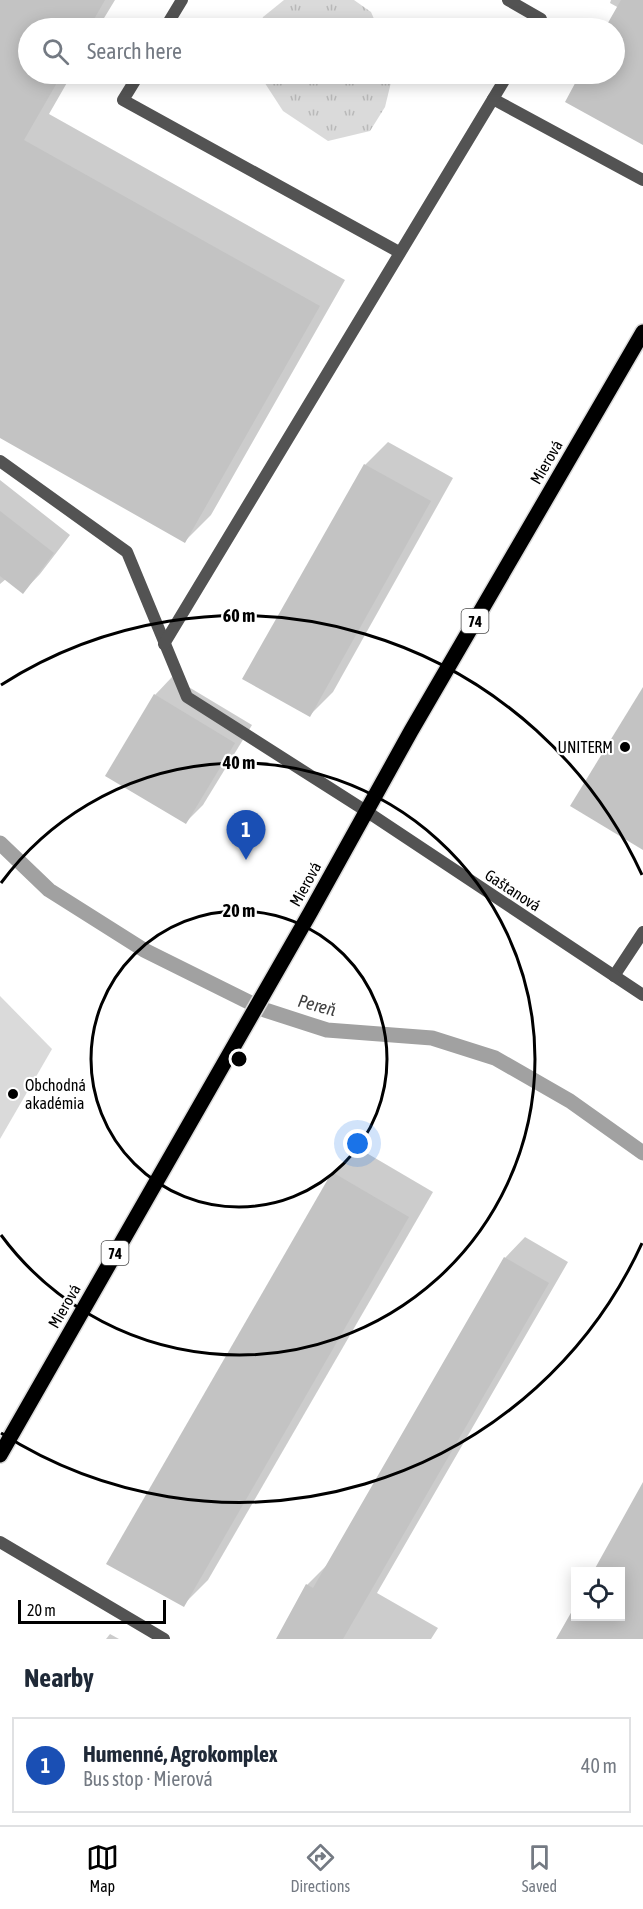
<!DOCTYPE html>
<meta charset="utf-8">
<style>
:root{--surface:#fff;--page:#f6f6f7;--text:#1f2937;--muted:#747a83;--line:#e0e1e3;--accent:#000}
body{margin:0;font-family:"Asap Condensed",sans-serif;background:var(--page);color:var(--text)}
.controls{position:absolute;right:18px;bottom:18px;display:grid;overflow:hidden;border-radius:0px;box-shadow:0 3px 15px #0003}
.controls button{width:54px;height:54px;display:grid;place-items:center;padding:0;border:0;border-bottom:2px solid var(--line);background:var(--surface);color:var(--text);font:30px sans-serif}
.scale{position:absolute;left:18px;bottom:15px;width:148px;box-sizing:border-box;padding-left:6px;border:3px solid #000;border-top:0;font-size:16px;line-height:21px;white-space:nowrap;color:#000;-webkit-text-stroke:4px #fff;paint-order:stroke}
.you{position:absolute;left:358px;top:1144px;width:21px;height:21px;margin:-15px;border:4px solid #fff;border-radius:50%;background:#1a73e8;box-shadow:0 0 0 9px #1a73e833}
.badge{display:grid;place-items:center;width:39px;height:39px;border-radius:50%;background:var(--accent);color:#fff;font-size:20px;font-weight:700}
.pin{position:absolute;translate:-50% -50px;filter:drop-shadow(0 2px 3px #0008)}
.pin::after{content:'';position:absolute;top:32px;width:21px;height:18px;background:inherit;clip-path:polygon(0 0,100% 0,50% 100%)}
.list{margin:0;padding:0;list-style:none}
h2{display:flex;justify-content:space-between;align-items:center;height:78px;margin:0;padding:0 24px;font-size:26px}
h2 small{font-size:20px;font-weight:400;color:var(--muted)}
.list li{display:grid;grid-template-columns:39px 1fr auto;gap:18px;align-items:center;box-sizing:border-box;height:96px;margin:0 12px 12px;padding:0 12px;border:2px solid var(--line);border-radius:0px}
.list b{display:block;font-size:22px;white-space:nowrap}
.list p{margin:0;font-size:20px;white-space:nowrap;color:var(--muted)}
.list em{font-size:20px;font-style:normal;color:var(--muted)}
.icon{flex:none;width:33px;height:33px;fill:none;stroke:currentColor;stroke-width:2;stroke-linecap:round;stroke-linejoin:round}
.map{position:relative;flex:none;width:643px;height:1639px;overflow:hidden}
.search{position:absolute;background:var(--surface);box-shadow:0 3px 15px #0003;left:18px;right:18px;top:18px;height:66px;display:flex;align-items:center;gap:15px;box-sizing:border-box;padding:0 21px;border-radius:33px;color:var(--muted);font-size:22px}
.sheet{height:186px;background:var(--surface)}
nav{display:flex;justify-content:space-around;align-items:center;box-sizing:border-box;height:84px;border-top:2px solid var(--line);background:var(--surface);font-size:16px;color:var(--muted)}
nav a{display:grid;justify-items:center;gap:3px}
nav .on{color:var(--accent)}
.map>svg:first-child{display:block}
.grass{fill:url(#grass-tufts)}
.garden{fill:#dadada}
.shadow{fill:#0003}
.lines{fill:none;stroke-linecap:round;stroke-linejoin:round}
.stream{stroke:#a1a1a1;stroke-width:15}
.building{fill:#c3c3c3}
.primary-casing{stroke:#dbdbdb;stroke-width:18}
.service{stroke:#535353;stroke-width:12}
.minor{stroke:#535353;stroke-width:12}
.primary{stroke:#000;stroke-width:15}
.ring{fill:none;stroke:#000;stroke-width:3}
.poi-dot{fill:#000;stroke:#fff;stroke-width:2}
.labels{text-anchor:middle;dominant-baseline:central;stroke-width:4.5;stroke-linejoin:round;paint-order:stroke}
.shield{fill:#fff;stroke:#4c4c4c;stroke-width:1.5}
.shield-label{font-size:15px;font-weight:bold;fill:#000}
.street-label{font-size:16px;fill:#000;stroke:#fff}
.poi-label{font-size:16px;fill:#000;stroke:#fff;text-anchor:end}
.water-label{font-size:18px;font-style:italic;fill:#424242;stroke:#fff}
.centre{fill:#000;stroke:#fff;stroke-width:3}
.ring-label{font-size:18px;text-anchor:middle;font-weight:bold;fill:#000;stroke:#fff;stroke-width:4.5;stroke-linejoin:round;paint-order:stroke}
</style>
<div class="map">
<svg width="643" height="1639" viewBox="0 0 643 1639">
<defs>
<pattern id="grass-tufts" width="24" height="20" patternUnits="userSpaceOnUse" patternTransform="scale(1.5)"><rect width="24" height="20" fill="#dadada"/><path d="M3 7l-1-3M5 7V3M7 7l1-3M15 17l-1-3M17 17v-4M19 17l1-3" fill="none" stroke="#b9b9b9"/></pattern>
</defs>
<rect width="100%" height="100%" fill="#fff"/>
<!-- grass -->
<g class="grass">
<polygon points="284,0 354,0 371,12 378,28 259,28 263,17"/>
<polygon points="259,74 393,74 385,107 370,131 328,141 283,111"/>
</g>
<!-- garden -->
<polygon class="garden" points="0,996 52,1049 0,1139"/>
<!-- shadow -->
<g class="shadow">
<polygon points="0,0 115,0 98,28 28,28 28,74 72,74 49,114 345,280 211,515 185,541 0,436"/>
<polygon points="611,0 643,0 643,138 567,101 582,74 614,74 614,28 607,28 619,8 610,3"/>
<polygon points="388,442 453,478 333,692 310,715 365,465"/>
<polygon points="0,480 70,535 40,574 23,592 6,579 0,584"/>
<polygon points="172,677 252,725 203,805 186,822 155,695"/>
<polygon points="358,1148 433,1192 208,1580 183,1605 333,1173"/>
<polygon points="525,1237 568,1262 377,1593 438,1628 431,1639 292,1639 307,1585 328,1564 505,1258"/>
<polygon points="643,1485 643,1639 558,1639 576,1616 620,1616 620,1572"/>
<polygon points="110,1634 119,1639 106,1639"/>
</g>
<g class="lines">
<!-- stream -->
<polyline class="stream" points="0,843 49,890 144,950 265,1010 327,1030 432,1038 495,1058 570,1101 643,1153"/>
</g>
<!-- building -->
<g class="building">
<polygon points="0,0 105,0 89,28 28,28 28,74 62,74 24,140 320,306 185,543 0,438"/>
<polygon points="621,0 643,0 643,145 565,102 580,74 615,74 615,28 605,28"/>
<polygon points="364,464 431,501 310,717 242,679"/>
<polygon points="0,511 54,553 23,594 0,576"/>
<polygon points="643,687 643,850 570,806"/>
<polygon points="154,694 235,743 186,824 105,776"/>
<polygon points="332,1172 409,1217 184,1607 106,1564"/>
<polygon points="504,1257 549,1283 343,1639 276,1639 306,1584 313,1588"/>
<polygon points="643,1482 643,1639 556,1639 576,1604 576,1617 621,1617 621,1572 593,1572"/>
</g>
<g class="lines">
<defs>
<polyline id="primary" points="0,1455 310,913 411,731 643,332"/>
</defs>
<!-- primary casing -->
<use href="#primary" class="primary-casing"/>
<!-- service -->
<g class="service">
<polyline points="508,0 541,19 535,28"/>
<polyline points="165,28 182,0"/>
<polyline points="139,74 123,100 399,252"/>
<polyline points="493,99 643,180"/>
<polyline points="0,461 127,552 187,697 366,811"/>
<polyline points="164,644 508,74"/>
<polyline points="614,976 643,932"/>
<polyline points="0,1542 164,1639"/>
</g>
<!-- minor -->
<polyline class="minor" points="366,811 643,995"/>
<!-- primary -->
<use href="#primary" class="primary"/>
</g>
<!-- distance rings -->
<g class="ring">
<circle cx="239" cy="1059" r="148"/>
<path d="M1 883A296 296 0 1 1 1 1235"/>
<path d="M642 1243A443 443 0 0 1 1 1433M1 685A443 443 0 0 1 642 875"/>
</g>
<!-- markers -->
<g class="poi-dot">
<circle cx="625" cy="747" r="6"/>
<circle cx="13" cy="1094" r="6"/>
</g>
<g class="labels">
<!-- shield labels -->
<g class="shield">
<rect x="461.5" y="609" width="27" height="24" rx="4.5"/>
<rect x="101.5" y="1241" width="27" height="24" rx="4.5"/>
</g>
<g class="shield-label">
<text x="475" y="621">74</text>
<text x="115" y="1253">74</text>
</g>
<!-- street labels -->
<g class="street-label">
<text transform="translate(546 462) rotate(-60)">Mierová</text>
<text transform="translate(305 884) rotate(-61)">Mierová</text>
<text transform="translate(513 890) rotate(33)">Gaštanová</text>
<text transform="translate(64 1306) rotate(-60)">Mierová</text>
</g>
<!-- poi labels -->
<g class="poi-label">
<text x="613" y="747">UNITERM</text>
<text x="25" y="1085" text-anchor="start">Obchodná<tspan x="25" dy="18">akadémia</tspan></text>
</g>
<!-- water labels -->
<g class="water-label">
<text transform="translate(317 1005) rotate(15)">Pereň</text>
</g>
</g>
<circle cx="239" cy="1059" r="9" class="centre"/>
<g class="ring-label">
<text x="239" y="622">60 m</text>
<text x="239" y="769">40 m</text>
<text x="239" y="917">20 m</text>
</g>
</svg>
<div class="controls">
<button><svg class="icon" aria-label="locate" viewBox="0 0 24 24"><circle cx="12" cy="12" r="6"/><path d="M12 2v4M12 18v4M2 12h4M18 12h4"/></svg></button>
</div>
<div class="scale">20 m</div>
<div class="you"></div>
<div class="pin badge" style="left:246px;top:860px;background:#1a4fb4">1</div>
<div class="search"><svg class="icon" aria-label="search" viewBox="0 0 24 24"><circle cx="10" cy="10" r="6"/><path d="M15 15l6 6"/></svg>Search here</div>
</div>
<section class="sheet">
<h2>Nearby<small></small></h2>
<ul class="list">
<li><span class="badge" style="background:#1a4fb4">1</span><div><b>Humenné, Agrokomplex</b><p>Bus stop · Mierová</p></div><em>40 m</em></li>
</ul>
</section>
<nav>
<a class="on"><svg class="icon" aria-label="map" viewBox="0 0 24 24"><path d="M3 6l6-2 6 2 6-2v14l-6 2-6-2-6 2zM9 4v14M15 6v14"/></svg>Map</a>
<a><svg class="icon" aria-label="directions" viewBox="0 0 24 24"><path d="M12 3l9 9-9 9-9-9zM9 14v-3h6M13 9l2 2-2 2"/></svg>Directions</a>
<a><svg class="icon" aria-label="saved" viewBox="0 0 24 24"><path d="M7 4h10v16l-5-4-5 4z"/></svg>Saved</a>
</nav>
